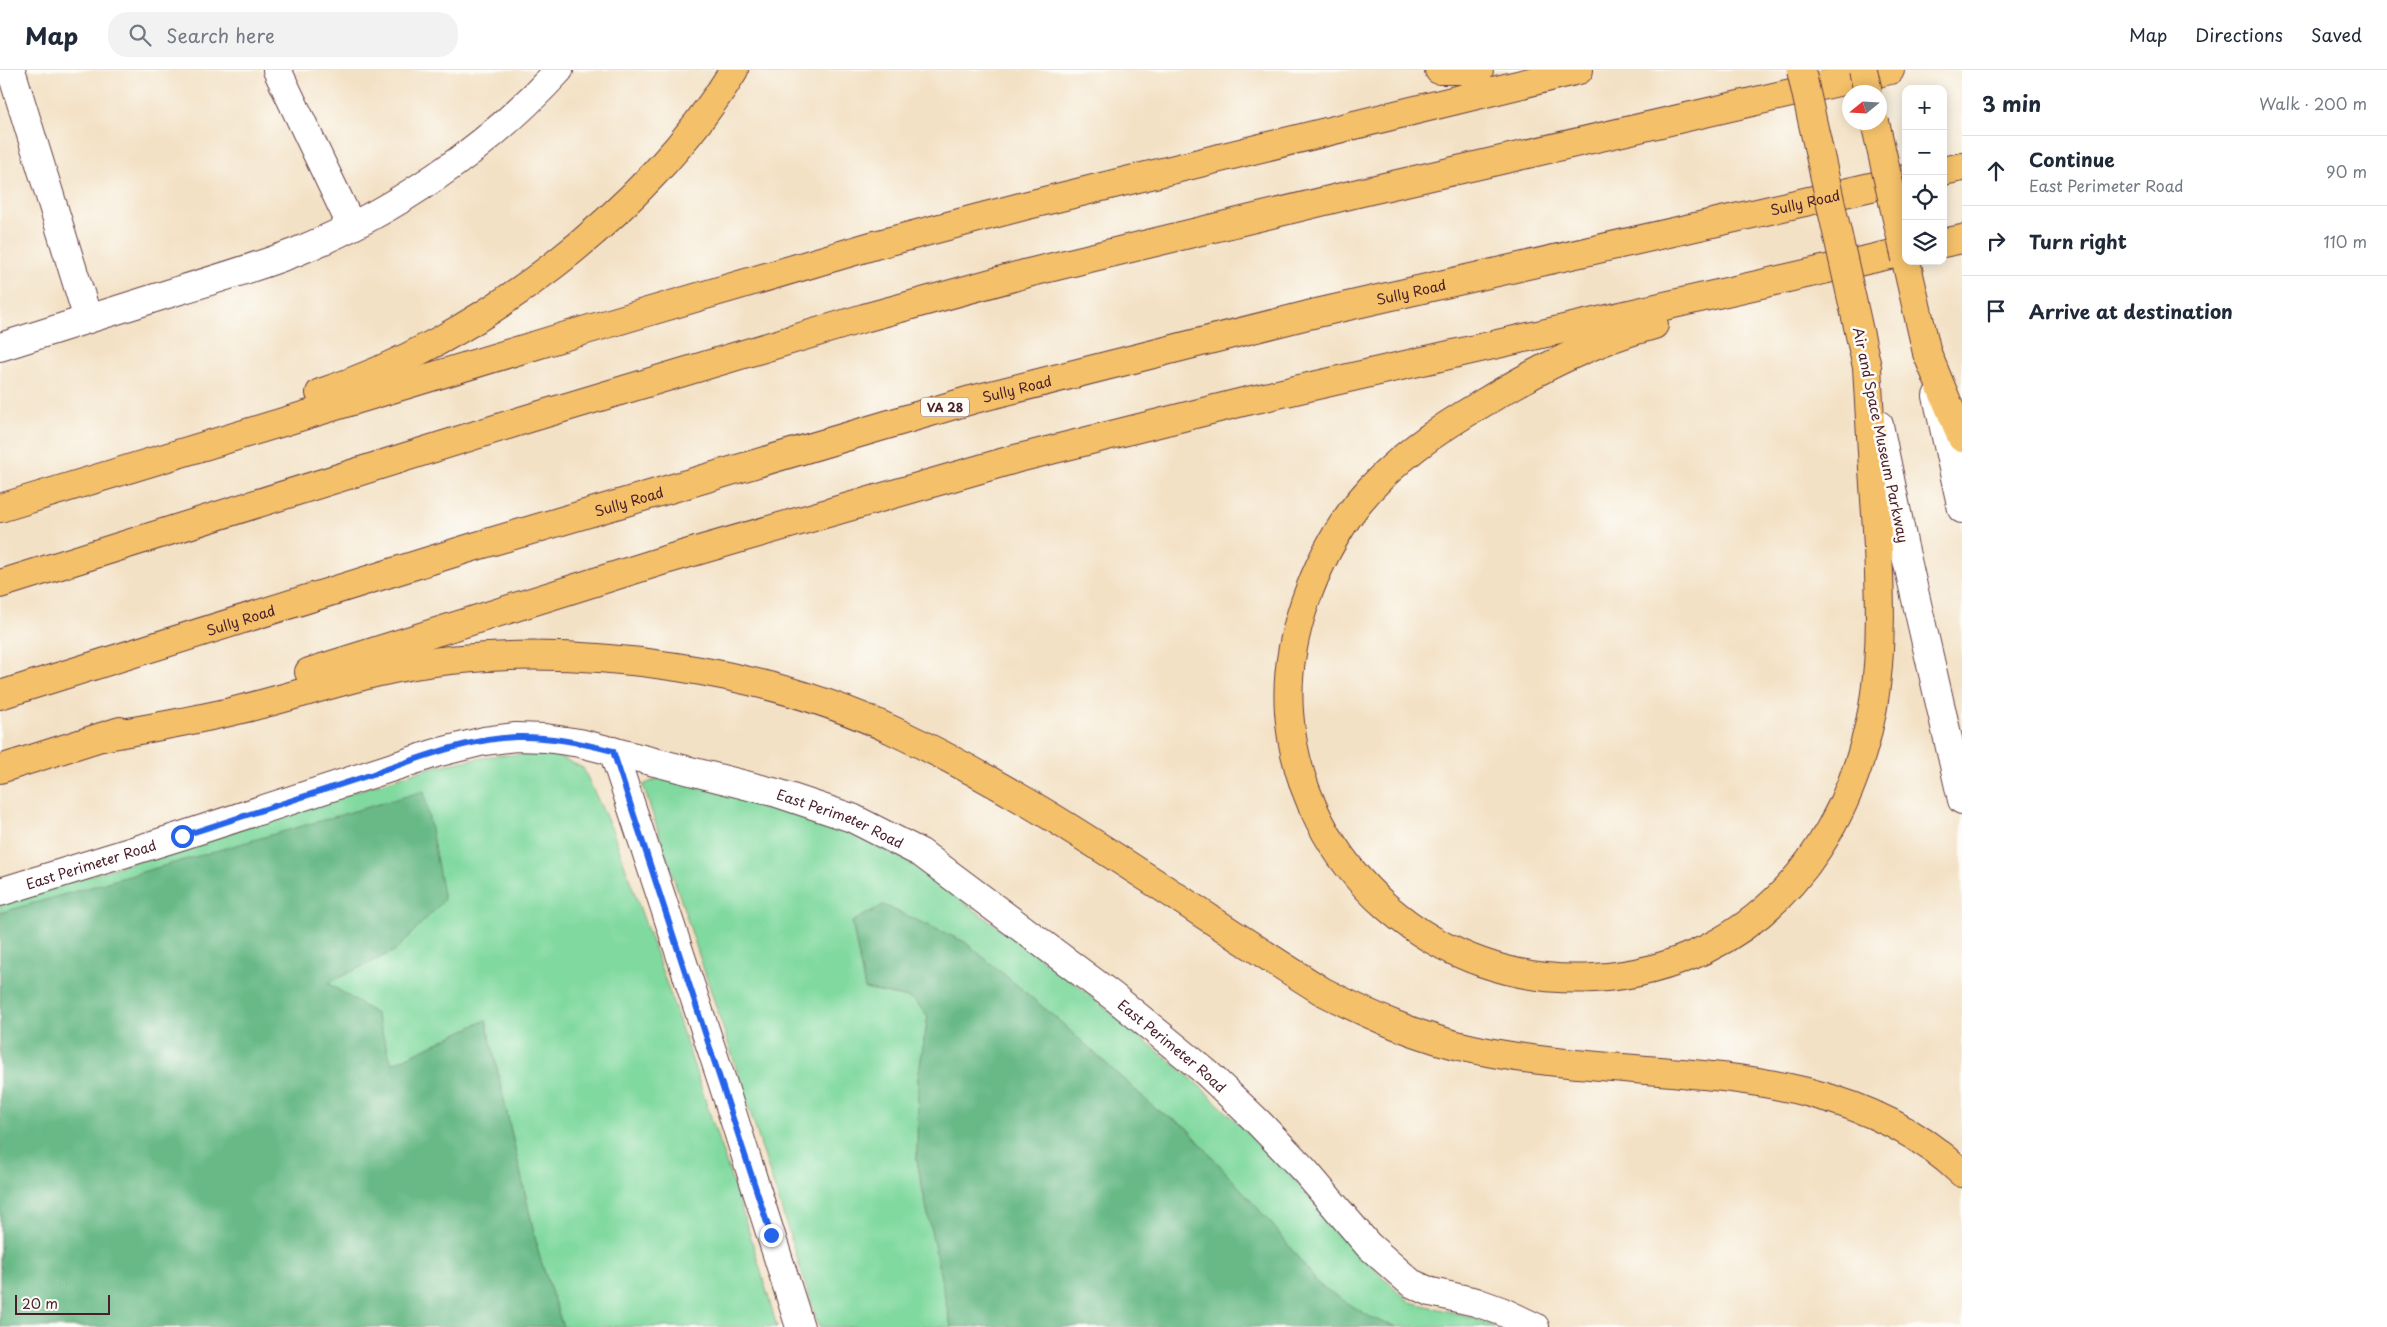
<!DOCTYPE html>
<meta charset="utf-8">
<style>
:root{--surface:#fff;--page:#f2f2f3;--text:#1f2937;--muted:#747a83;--line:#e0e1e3}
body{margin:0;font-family:"Playpen Sans",sans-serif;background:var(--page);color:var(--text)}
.controls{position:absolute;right:15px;top:15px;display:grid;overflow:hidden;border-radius:10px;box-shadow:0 2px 12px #0003}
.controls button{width:45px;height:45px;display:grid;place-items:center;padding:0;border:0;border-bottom:1px solid var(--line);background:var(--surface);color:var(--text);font:25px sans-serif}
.compass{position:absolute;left:1842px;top:15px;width:45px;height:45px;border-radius:50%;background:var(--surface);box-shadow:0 2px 12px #0003;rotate:252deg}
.scale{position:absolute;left:15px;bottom:12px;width:95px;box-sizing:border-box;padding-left:5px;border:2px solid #4a1f2b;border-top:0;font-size:14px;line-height:18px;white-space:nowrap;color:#4a1f2b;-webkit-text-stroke:4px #fdfcf7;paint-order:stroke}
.stop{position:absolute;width:15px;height:15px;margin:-11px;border:4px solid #2563eb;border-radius:50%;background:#fff}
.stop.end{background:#2563eb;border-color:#fff;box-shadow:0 1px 5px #0008}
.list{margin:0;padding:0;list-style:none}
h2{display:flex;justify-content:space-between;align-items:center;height:65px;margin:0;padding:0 20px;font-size:21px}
h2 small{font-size:16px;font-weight:400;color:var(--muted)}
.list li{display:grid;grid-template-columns:32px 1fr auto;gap:15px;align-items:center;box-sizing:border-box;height:70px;padding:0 20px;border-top:1px solid var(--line)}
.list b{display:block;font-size:19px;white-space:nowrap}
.list p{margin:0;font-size:16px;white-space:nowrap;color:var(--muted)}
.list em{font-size:16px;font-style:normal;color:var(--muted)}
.icon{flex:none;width:28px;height:28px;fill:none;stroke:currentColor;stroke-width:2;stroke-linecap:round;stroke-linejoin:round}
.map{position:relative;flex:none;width:1962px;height:1257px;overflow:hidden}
header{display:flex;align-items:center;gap:30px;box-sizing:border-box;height:70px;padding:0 25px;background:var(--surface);border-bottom:1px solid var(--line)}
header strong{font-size:24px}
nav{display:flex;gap:28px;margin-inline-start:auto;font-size:18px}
.search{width:350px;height:45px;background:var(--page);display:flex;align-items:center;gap:12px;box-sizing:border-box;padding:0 18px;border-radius:20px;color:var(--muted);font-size:19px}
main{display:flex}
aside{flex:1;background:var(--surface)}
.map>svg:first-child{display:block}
.green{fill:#80d99f;stroke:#657c65}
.forest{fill:#68b986;stroke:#596c58}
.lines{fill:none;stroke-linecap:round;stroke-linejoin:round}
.minor-casing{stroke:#633c42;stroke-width:30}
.major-casing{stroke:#633c42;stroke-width:30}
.highway-casing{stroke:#633c42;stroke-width:30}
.minor{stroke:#fff;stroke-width:28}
.major{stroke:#f4c16b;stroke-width:28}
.highway{stroke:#f4c16b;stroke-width:28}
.major-bridge-casing{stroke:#633c42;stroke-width:30;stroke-linecap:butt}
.major-bridge{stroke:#f4c16b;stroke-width:28}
.route{stroke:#2563eb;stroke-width:6}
.labels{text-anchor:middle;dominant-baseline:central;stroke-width:5;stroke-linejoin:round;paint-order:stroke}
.shield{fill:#fdfcf7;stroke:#806168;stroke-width:1}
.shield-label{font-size:12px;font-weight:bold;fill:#4a1f2b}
.street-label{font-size:14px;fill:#4a1f2b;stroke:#fdfcf7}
</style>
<header>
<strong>Map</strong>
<div class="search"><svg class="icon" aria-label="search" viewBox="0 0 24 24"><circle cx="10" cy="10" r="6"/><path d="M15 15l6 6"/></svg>Search here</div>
<nav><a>Map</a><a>Directions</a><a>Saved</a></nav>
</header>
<main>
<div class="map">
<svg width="1962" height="1257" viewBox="0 0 1962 1257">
<rect width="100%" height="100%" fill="#fdfcf7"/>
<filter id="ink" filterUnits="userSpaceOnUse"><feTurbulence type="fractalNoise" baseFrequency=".02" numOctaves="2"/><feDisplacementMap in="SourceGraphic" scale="10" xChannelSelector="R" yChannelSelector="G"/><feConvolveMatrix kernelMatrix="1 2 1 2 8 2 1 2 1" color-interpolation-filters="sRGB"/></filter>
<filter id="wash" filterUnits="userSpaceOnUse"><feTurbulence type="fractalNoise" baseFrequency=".0096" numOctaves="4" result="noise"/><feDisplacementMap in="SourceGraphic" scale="20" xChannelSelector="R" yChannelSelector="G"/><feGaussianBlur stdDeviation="1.12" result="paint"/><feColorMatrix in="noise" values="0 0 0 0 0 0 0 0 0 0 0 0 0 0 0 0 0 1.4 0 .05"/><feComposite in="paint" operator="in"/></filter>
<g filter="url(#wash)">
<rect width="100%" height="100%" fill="#f3e1c5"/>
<!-- green -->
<g class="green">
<polygon points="553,684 583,698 613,762 668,918 752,1171 777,1257 563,1257 539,1185 486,950 392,994 376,944 327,913 396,880 424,722 0,843 0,834 432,697 498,685"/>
<polygon points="666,705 774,733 885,775 1071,910 1193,1010 1281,1094 1376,1201 1410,1232 1464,1245 1498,1257 1396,1257 1370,1247 1319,1215 1275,1158 1185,1056 1157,1040 1056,948 965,872 883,835 852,852 865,919 913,929 928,946 918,1008 917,1091 951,1257 819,1257 735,994 643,715"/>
</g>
<!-- forest -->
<g class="forest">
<polygon points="424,721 444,830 396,880 328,913 376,944 392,994 486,950 539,1185 563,1257 0,1257 0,843"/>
<polygon points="883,835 965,872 1056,948 1157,1040 1185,1056 1275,1158 1319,1215 1370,1247 1396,1257 951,1257 917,1091 918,1008 928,946 913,929 865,919 852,852"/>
</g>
</g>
<g filter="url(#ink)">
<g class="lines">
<defs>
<g id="minor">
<polyline points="11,0 88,249"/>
<polyline points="277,0 351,155"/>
<path d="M0,277C59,258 118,240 177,221C217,209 257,197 296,182C394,142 487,79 559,0"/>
<polyline points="1937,326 1962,439"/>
<polyline points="1879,355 1904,477 1962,730"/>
<polyline points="613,681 722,1011 800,1257"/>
<path id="s1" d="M0,822L181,766L436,683L484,671L516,667L545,668L580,673L777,723L852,748L921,783L1114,927L1207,1003L1257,1051L1305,1101L1368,1175L1411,1213L1431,1222L1476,1232L1501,1241L1535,1257"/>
</g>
<polyline id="major" points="1906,191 1927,283"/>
<g id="highway">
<polyline points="1439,0 1479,0"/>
<polyline points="1943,101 1962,97"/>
<polyline points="1943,173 1962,169"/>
<path d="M1654,255C1593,271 1537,300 1483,333C1437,360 1392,391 1358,433C1314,490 1284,570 1289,642C1300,798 1438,918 1594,908C1632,906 1671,896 1706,879C1801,832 1854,739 1873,637C1883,578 1880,518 1877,458C1873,404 1870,350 1867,297"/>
<polyline points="1927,283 1962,368"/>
<path d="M320,323C477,272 648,141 734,0"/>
<polyline points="0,438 576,263 875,175 1024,136 1579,0"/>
<polyline points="0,514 530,348 864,248 1028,203 1358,123 1890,0"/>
<polyline points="309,602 665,490 1015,389 1243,332 1906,181"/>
<path id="s2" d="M0,625L470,478L971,330L1308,245L1906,109"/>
<path d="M102,667C148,658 193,651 238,640C309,623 377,597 450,590C591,575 766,600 894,661C1045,732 1181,833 1322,921C1371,946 1420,968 1473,979C1636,1015 1832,979 1962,1103"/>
<polyline points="0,699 120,661"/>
</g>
</defs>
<!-- minor casing -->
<use href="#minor" class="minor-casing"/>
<!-- major casing -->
<use href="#major" class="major-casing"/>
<!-- highway casing -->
<use href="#highway" class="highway-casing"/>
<!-- minor -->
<use href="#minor" class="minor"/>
<!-- major -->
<use href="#major" class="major"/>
<!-- highway -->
<use href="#highway" class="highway"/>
<defs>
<g id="major-bridge">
<polyline points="1801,0 1867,297"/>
<polyline points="1863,0 1868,22"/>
<polyline points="1875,52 1906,189"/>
</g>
</defs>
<!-- major-bridge casing -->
<use href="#major-bridge" class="major-bridge-casing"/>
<!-- major-bridge -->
<use href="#major-bridge" class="major-bridge"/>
</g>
</g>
<g class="lines" filter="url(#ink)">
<!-- route -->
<path class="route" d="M182,766C245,745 309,725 373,704C419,688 467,669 516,667C549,666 581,673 613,681L771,1165"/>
</g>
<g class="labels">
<!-- shield labels -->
<rect class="shield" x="921" y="327.5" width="48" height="19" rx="4"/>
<g class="shield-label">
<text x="945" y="337">VA 28</text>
</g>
<!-- street labels -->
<g class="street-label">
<text stroke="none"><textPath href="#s2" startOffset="1872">Sully Road</textPath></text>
<text stroke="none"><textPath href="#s2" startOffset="1468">Sully Road</textPath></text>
<text stroke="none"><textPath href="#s2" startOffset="1062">Sully Road</textPath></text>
<text transform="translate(1881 365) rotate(78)">Air and Space Museum Parkway</text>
<text stroke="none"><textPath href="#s2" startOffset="658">Sully Road</textPath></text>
<text stroke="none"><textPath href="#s2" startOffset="252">Sully Road</textPath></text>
<text stroke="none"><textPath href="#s1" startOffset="875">East Perimeter Road</textPath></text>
<text stroke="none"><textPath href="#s1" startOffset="95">East Perimeter Road</textPath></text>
<text stroke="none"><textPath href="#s1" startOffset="1280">East Perimeter Road</textPath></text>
</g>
</g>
</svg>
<div class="controls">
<button>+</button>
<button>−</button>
<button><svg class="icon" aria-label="locate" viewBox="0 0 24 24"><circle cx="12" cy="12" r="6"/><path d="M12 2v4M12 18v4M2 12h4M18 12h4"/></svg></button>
<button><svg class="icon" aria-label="layers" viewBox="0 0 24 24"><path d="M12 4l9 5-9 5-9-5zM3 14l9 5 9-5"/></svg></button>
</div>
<svg class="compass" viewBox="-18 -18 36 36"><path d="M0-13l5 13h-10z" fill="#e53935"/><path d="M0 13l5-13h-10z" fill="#747a83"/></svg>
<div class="scale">20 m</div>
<div class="stop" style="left:182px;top:766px"></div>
<div class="stop end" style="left:771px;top:1165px"></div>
</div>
<aside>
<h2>3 min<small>Walk · 200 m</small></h2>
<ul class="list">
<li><svg class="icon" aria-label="ahead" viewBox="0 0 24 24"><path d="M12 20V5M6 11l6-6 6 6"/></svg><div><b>Continue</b><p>East Perimeter Road</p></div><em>90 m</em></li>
<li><svg class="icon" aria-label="right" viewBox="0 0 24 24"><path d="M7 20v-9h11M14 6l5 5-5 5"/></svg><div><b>Turn right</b></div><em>110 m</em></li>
<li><svg class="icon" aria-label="arrive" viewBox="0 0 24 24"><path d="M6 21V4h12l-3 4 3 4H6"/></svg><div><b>Arrive at destination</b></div></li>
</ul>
</aside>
</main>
